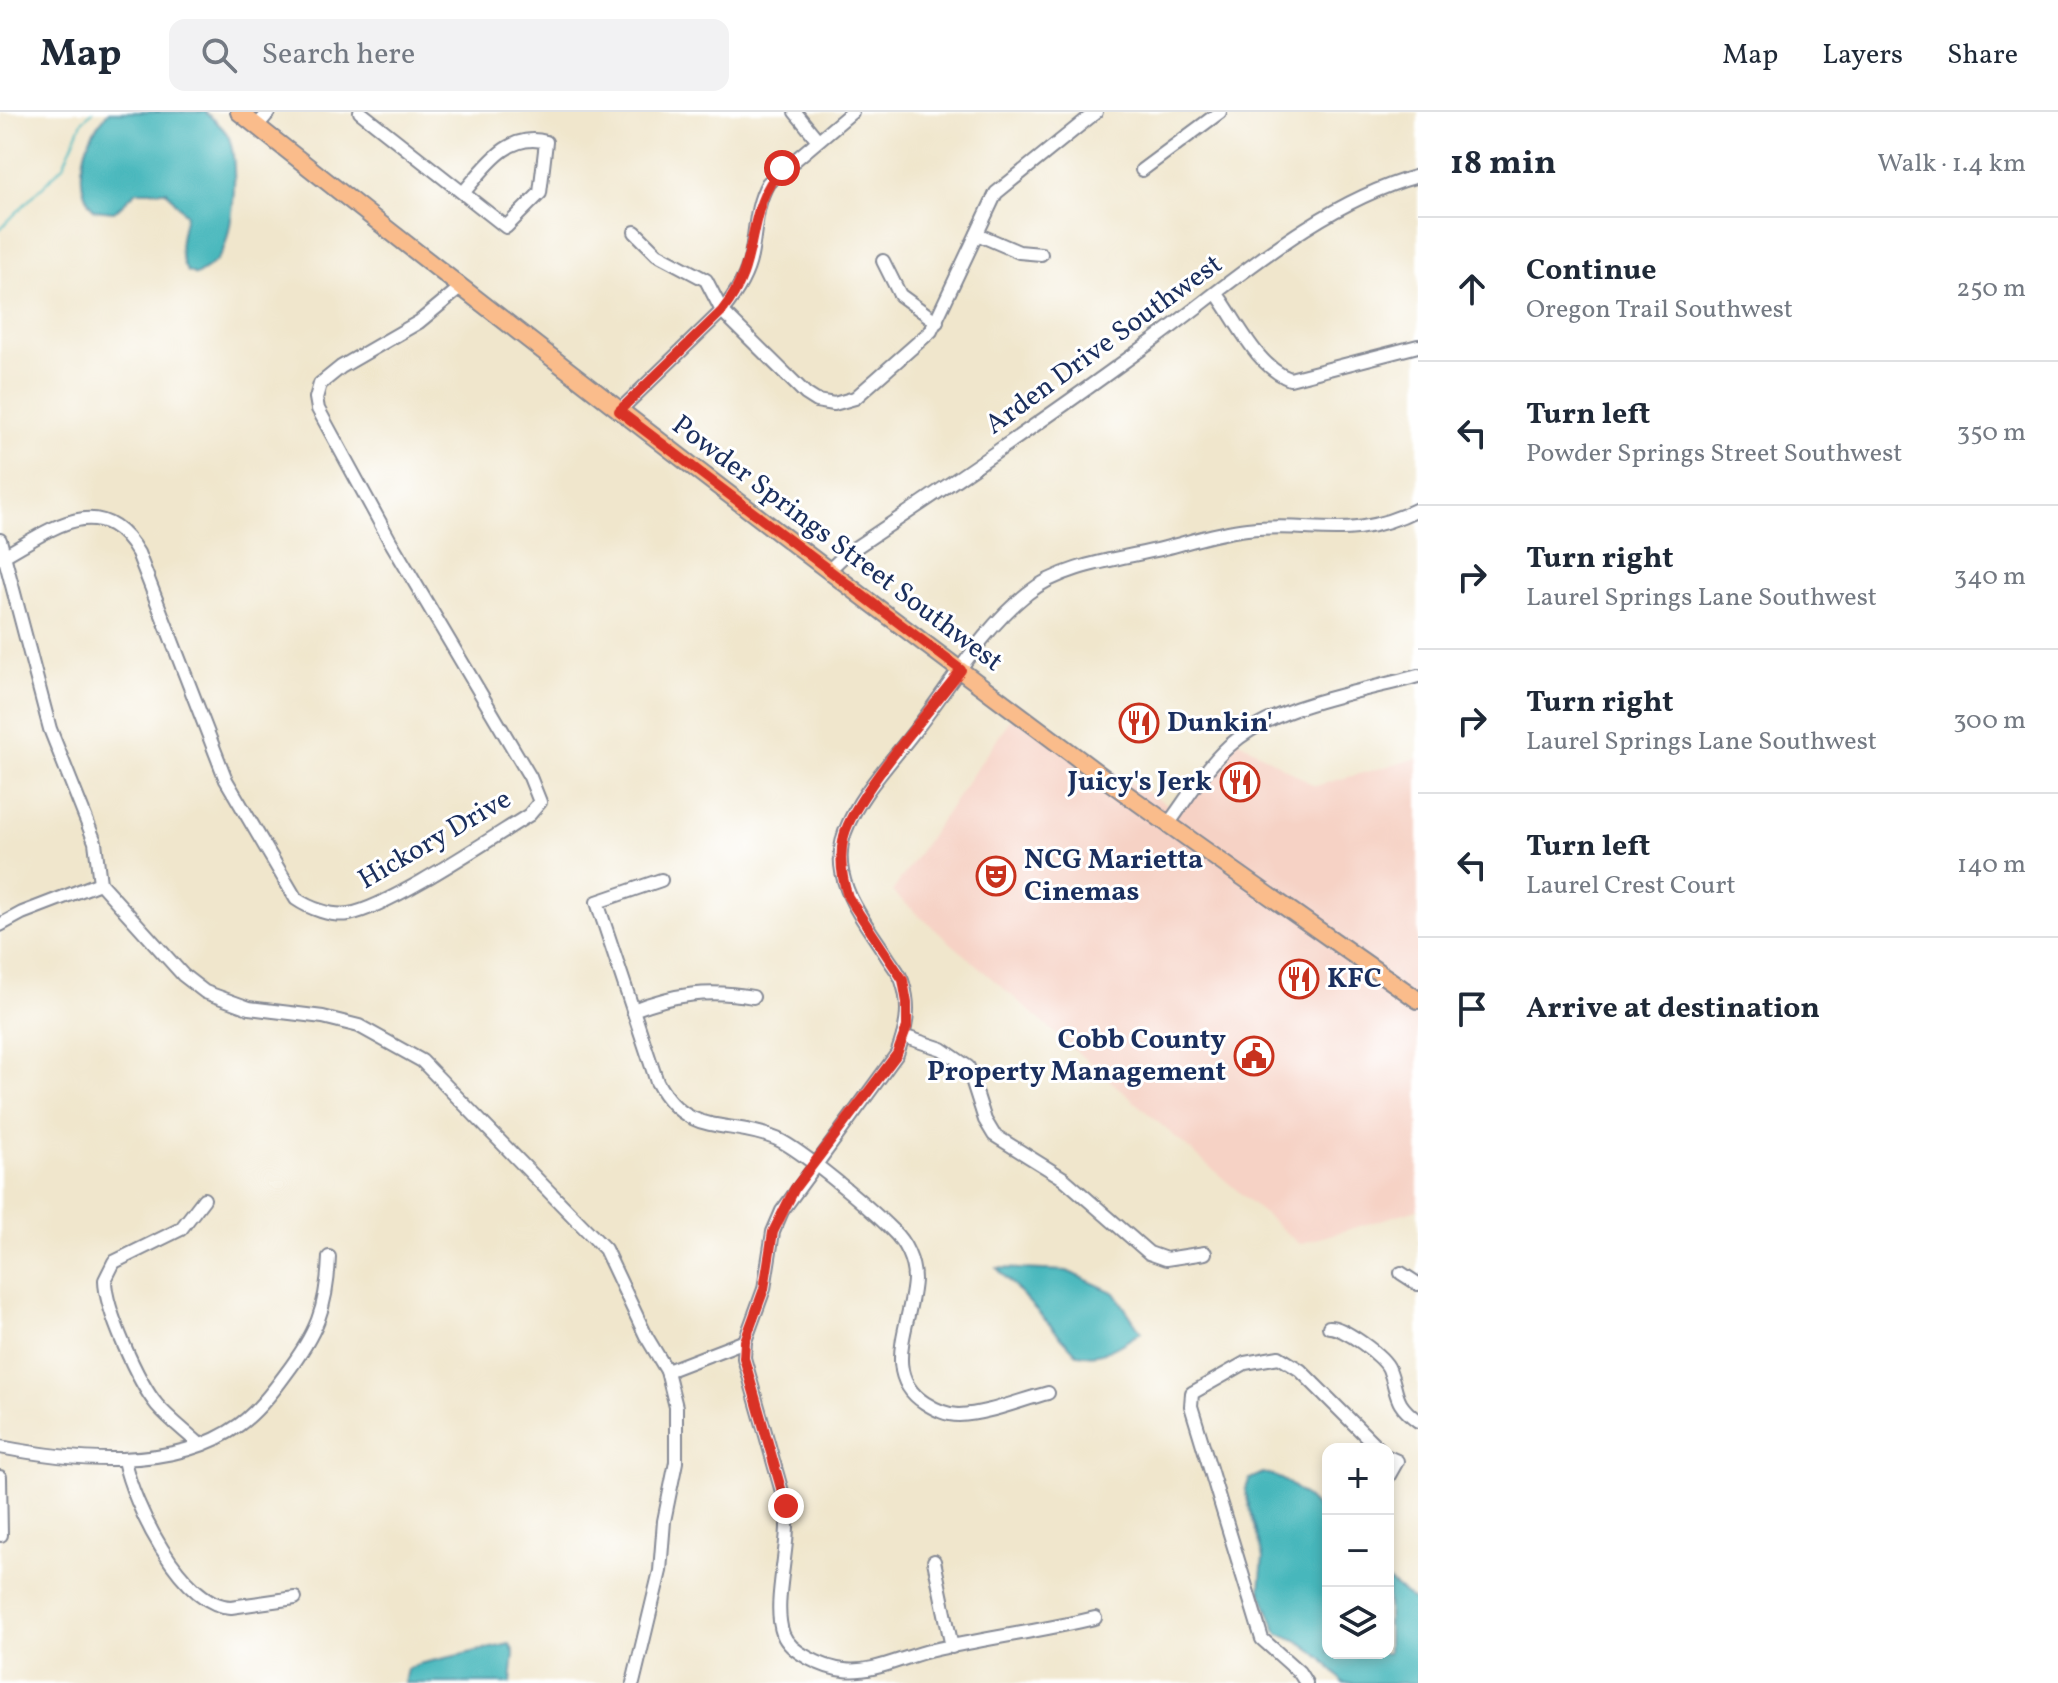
<!DOCTYPE html>
<meta charset="utf-8">
<style>
:root{--surface:#fff;--page:#f2f2f3;--text:#1f2937;--muted:#747a83;--line:#e0e1e3}
body{margin:0;font-family:Vollkorn,serif;background:var(--page);color:var(--text)}
.controls{position:absolute;right:24px;bottom:24px;display:grid;overflow:hidden;border-radius:16px;box-shadow:0 4px 12px #0003}
.controls button{width:72px;height:72px;display:grid;place-items:center;padding:0;border:0;border-bottom:2px solid var(--line);background:var(--surface);color:var(--text);font:40px sans-serif}
.stop{position:absolute;width:24px;height:24px;margin:-18px;border:6px solid #d93025;border-radius:50%;background:#fff}
.stop.end{background:#d93025;border-color:#fff;box-shadow:0 2px 8px #0008}
.list{margin:0;padding:0;list-style:none}
h2{display:flex;justify-content:space-between;align-items:center;height:104px;margin:0;padding:0 32px;font-size:34px}
h2 small{font-size:26px;font-weight:400;color:var(--muted)}
.list li{display:grid;grid-template-columns:52px 1fr auto;gap:24px;align-items:center;box-sizing:border-box;height:144px;padding:0 32px;border-top:2px solid var(--line)}
.list b{display:block;font-size:30px;white-space:nowrap}
.list p{margin:0;font-size:26px;white-space:nowrap;color:var(--muted)}
.list em{font-size:26px;font-style:normal;color:var(--muted)}
.icon{flex:none;width:44px;height:44px;fill:none;stroke:currentColor;stroke-width:2;stroke-linecap:round;stroke-linejoin:round}
.map{position:relative;flex:none;width:1418px;height:1571px;overflow:hidden}
header{display:flex;align-items:center;gap:48px;box-sizing:border-box;height:112px;padding:0 40px;background:var(--surface);border-bottom:2px solid var(--line)}
header strong{font-size:38px}
nav{display:flex;gap:44px;margin-inline-start:auto;font-size:28px}
.search{width:560px;height:72px;background:var(--page);display:flex;align-items:center;gap:20px;box-sizing:border-box;padding:0 28px;border-radius:16px;color:var(--muted);font-size:30px}
main{display:flex}
aside{flex:1;background:var(--surface)}
.map>svg:first-child{display:block}
.built{fill:#f6d2c5}
.water{fill:#47b7bc;stroke:#31738d;stroke-width:2}
.lines{fill:none;stroke-linecap:round;stroke-linejoin:round}
.stream{stroke:#47b7bc;stroke-width:2}
.minor-casing{stroke:#868a95;stroke-width:16}
.major-casing{stroke:#868a95;stroke-width:20}
.minor{stroke:#fff;stroke-width:12}
.major{stroke:#fabc8b;stroke-width:16}
.route{stroke:#d93025;stroke-width:10}
.labels{text-anchor:middle;dominant-baseline:central;stroke-width:6;stroke-linejoin:round;paint-order:stroke}
.street-label{font-size:28px;fill:#1b2f5e;stroke:#fff}
.poi-label{font-size:28px;font-weight:bold;fill:#1b2f5e;stroke:#fff;text-anchor:start}
</style>
<header>
<strong>Map</strong>
<div class="search"><svg class="icon" aria-label="search" viewBox="0 0 24 24"><circle cx="10" cy="10" r="6"/><path d="M15 15l6 6"/></svg>Search here</div>
<nav><a>Map</a><a>Layers</a><a>Share</a></nav>
</header>
<main>
<div class="map">
<svg width="1418" height="1571" viewBox="0 0 1418 1571">
<rect width="100%" height="100%" fill="#fff"/>
<filter id="ink" filterUnits="userSpaceOnUse"><feTurbulence type="fractalNoise" baseFrequency=".0125" numOctaves="2"/><feDisplacementMap in="SourceGraphic" scale="16" xChannelSelector="R" yChannelSelector="G"/><feConvolveMatrix kernelMatrix="1 2 1 2 8 2 1 2 1" color-interpolation-filters="sRGB"/></filter>
<filter id="wash" filterUnits="userSpaceOnUse"><feTurbulence type="fractalNoise" baseFrequency=".006" numOctaves="4" result="noise"/><feDisplacementMap in="SourceGraphic" scale="32" xChannelSelector="R" yChannelSelector="G"/><feGaussianBlur stdDeviation="1.8" result="paint"/><feColorMatrix in="noise" values="0 0 0 0 0 0 0 0 0 0 0 0 0 0 0 0 0 1.4 0 .05"/><feComposite in="paint" operator="in"/></filter>
<g filter="url(#wash)">
<rect width="100%" height="100%" fill="#f0e6cc"/>
<!-- built -->
<polygon class="built" points="1020,593 1087,645 1170,694 1185,683 1234,626 1315,674 1418,646 1418,1097 1299,1132 892,780"/>
<!-- water -->
<g class="water">
<path d="M109,0H205C212,6 222,14 227,22C240,43 234,123 220,144C214,153 205,157 196,163L187,159C175,138 182,123 186,102L166,79H137L114,100L94,98C70,69 85,24 109,0Z"/>
<path d="M997,1156L1067,1159L1115,1181L1141,1220C1119,1234 1104,1246 1077,1242Z"/>
<path d="M1263,1361C1289,1365 1312,1390 1328,1409V1541H1388V1469L1418,1492V1571H1343C1328,1551 1304,1526 1278,1522L1260,1477L1263,1446L1245,1378L1250,1367Z"/>
<polygon points="510,1532 514,1541 511,1571 404,1571 407,1557 418,1552"/>
</g>
<g class="lines">
<!-- stream -->
<polyline class="stream" points="0,117 63,54 83,8 93,0"/>
</g>
</g>
<g filter="url(#ink)">
<g class="lines">
<defs>
<g id="minor">
<path d="M360,0L506,115L540,81L546,30C508,19 485,56 463,81"/>
<polyline points="795,0 817,27"/>
<polyline points="257,14 269,0"/>
<polyline points="1142,58 1220,0"/>
<polyline points="635,120 657,142 706,168 722,199 806,282 817,289 834,292 855,286 931,219 996,81 1096,0"/>
<polyline points="977,122 1019,140 1041,142"/>
<polyline points="883,149 900,183 937,210"/>
<path d="M1217,182C1237,209 1257,255 1290,267L1418,234"/>
<path d="M619,299L722,199C735,183 747,165 751,144C756,119 755,94 768,71L852,0"/>
<polyline points="0,428 50,617 95,730 100,771 183,863 205,880 249,896 323,905 359,914 422,949 605,1137 646,1224 667,1259 676,1295 676,1350 664,1409 660,1459 633,1571"/>
<path d="M0,446C48,420 100,375 138,441L226,668L296,787C309,796 332,805 349,802C389,795 490,727 529,703L540,690L530,665L389,427L318,297L316,286L320,272L341,255L419,210L460,176"/>
<path d="M828,459L846,442C949,373 1051,304 1151,230C1233,170 1319,91 1418,64"/>
<path d="M1169,711C1188,685 1205,656 1229,634C1277,591 1358,581 1418,564"/>
<path d="M661,768L597,790L657,970C688,1027 728,1006 777,1027C803,1039 870,1096 892,1118C905,1130 914,1149 914,1167C913,1208 879,1262 925,1291C936,1298 946,1303 959,1303C988,1302 1020,1288 1048,1281"/>
<polyline points="0,813 22,801 100,771"/>
<path d="M633,898C674,882 709,877 753,885"/>
<polyline points="903,924 942,937 968,955 985,1008 994,1023 1063,1066 1149,1141 1166,1147 1205,1141"/>
<polyline points="1401,1161 1418,1172"/>
<path d="M1329,1215C1342,1214 1384,1244 1389,1257C1399,1282 1392,1290 1418,1309"/>
<path d="M745,1229L744,1246L786,1394C792,1433 771,1490 783,1522C790,1541 825,1556 844,1558C872,1562 905,1544 933,1538C987,1526 1041,1519 1095,1506"/>
<path d="M667,1259L745,1229L764,1177L773,1120L782,1099L897,942C906,918 911,897 903,872C901,862 893,854 888,846C864,808 828,768 845,720C859,682 893,648 917,616C952,571 983,516 1028,481C1064,452 1121,447 1165,436C1192,429 1219,420 1247,417C1317,409 1347,432 1418,397"/>
<path d="M198,1331C185,1319 169,1307 157,1293C138,1270 105,1197 105,1168L114,1150L181,1117L204,1087"/>
<path d="M0,1335C73,1349 174,1360 239,1313C257,1300 272,1281 285,1263C316,1222 327,1197 329,1145"/>
<polyline points="1388,1345 1397,1349 1388,1365"/>
<path d="M124,1348C133,1392 181,1493 231,1495L295,1486"/>
<polyline points="0,1365 1,1423"/>
<polyline points="934,1449 952,1535"/>
<polyline points="1306,1571 1299,1560 1262,1527 1191,1294 1192,1281 1245,1251 1279,1245 1300,1258 1379,1337"/>
</g>
<path id="major" d="M239,0C524,226 811,448 1103,665C1207,741 1313,814 1418,888"/>
</defs>
<!-- minor casing -->
<use href="#minor" class="minor-casing"/>
<!-- major casing -->
<use href="#major" class="major-casing"/>
<!-- minor -->
<use href="#minor" class="minor"/>
<!-- major -->
<use href="#major" class="major"/>
</g>
</g>
<g class="lines" filter="url(#ink)">
<!-- route -->
<path class="route" d="M782,56C742,100 763,149 722,199L619,299L961,558C933,595 854,684 844,724C839,745 841,764 848,785L903,868L907,891V915L897,942L795,1076L773,1120L764,1177L745,1229L744,1246L786,1394"/>
</g>
<!-- icons -->
<defs>
<symbol id="restaurant-ring" viewBox="-11 -11 22 22"><circle r="9.5" fill="#fff" stroke="#c8321e" stroke-width="1.5"/><path d="M-5-6h1v4h1v-4h1v4h1v-4h1v5L-1.5 .5V6h-2V.5L-5-1ZM5-6V6H3V1.5H1.5Q1.5-4 5-6Z" fill="#c8321e"/></symbol>
<symbol id="theatre-ring" viewBox="-11 -11 22 22"><circle r="9.5" fill="#fff" stroke="#c8321e" stroke-width="1.5"/><path d="M-5-5.5Q0-4 5-5.5V0Q5 5 0 6Q-5 5-5 0ZM-3.3-2.5H-1v1.5H-3.3ZM1-2.5H3.3v1.5H1ZM-2.8 1Q0 5.5 2.8 1Z" fill="#c8321e"/></symbol>
<symbol id="civic-ring" viewBox="-11 -11 22 22"><circle r="9.5" fill="#fff" stroke="#c8321e" stroke-width="1.5"/><path d="M-.6-6.5H3V-4.5H.6V-3L4-1V1h2V6H-6V1h2V-1L-.6-3ZM-1.2 2.5V6h2.4V2.5Z" fill="#c8321e"/></symbol>
</defs>
<g fill-rule="evenodd">
<use href="#restaurant-ring" x="1117" y="589" width="44" height="44"/>
<use href="#restaurant-ring" x="1218" y="648" width="44" height="44"/>
<use href="#theatre-ring" x="974" y="742" width="44" height="44"/>
<use href="#restaurant-ring" x="1277" y="845" width="44" height="44"/>
<use href="#civic-ring" x="1232" y="922" width="44" height="44"/>
</g>
<g class="labels">
<!-- street labels -->
<g class="street-label">
<text transform="translate(1104 233) rotate(-36)">Arden Drive Southwest</text>
<text transform="translate(837 432) rotate(37)">Powder Springs Street Southwest</text>
<text transform="translate(435 728) rotate(-30)">Hickory Drive</text>
</g>
<!-- poi labels -->
<g class="poi-label">
<text x="1167" y="611">Dunkin'</text>
<text x="1212" y="670" text-anchor="end">Juicy's Jerk</text>
<text x="1024" y="748">NCG Marietta<tspan x="1024" dy="32">Cinemas</tspan></text>
<text x="1327" y="867">KFC</text>
<text x="1226" y="928" text-anchor="end">Cobb County<tspan x="1226" dy="32">Property Management</tspan></text>
</g>
</g>
</svg>
<div class="controls">
<button>+</button>
<button>−</button>
<button><svg class="icon" aria-label="layers" viewBox="0 0 24 24"><path d="M12 4l9 5-9 5-9-5zM3 14l9 5 9-5"/></svg></button>
</div>
<div class="stop" style="left:782px;top:56px"></div>
<div class="stop end" style="left:786px;top:1394px"></div>
</div>
<aside>
<h2>18 min<small>Walk · 1.4 km</small></h2>
<ul class="list">
<li><svg class="icon" aria-label="ahead" viewBox="0 0 24 24"><path d="M12 20V5M6 11l6-6 6 6"/></svg><div><b>Continue</b><p>Oregon Trail Southwest</p></div><em>250 m</em></li>
<li><svg class="icon" aria-label="left" viewBox="0 0 24 24"><path d="M17 20v-9H6M10 6l-5 5 5 5"/></svg><div><b>Turn left</b><p>Powder Springs Street Southwest</p></div><em>350 m</em></li>
<li><svg class="icon" aria-label="right" viewBox="0 0 24 24"><path d="M7 20v-9h11M14 6l5 5-5 5"/></svg><div><b>Turn right</b><p>Laurel Springs Lane Southwest</p></div><em>340 m</em></li>
<li><svg class="icon" aria-label="right" viewBox="0 0 24 24"><path d="M7 20v-9h11M14 6l5 5-5 5"/></svg><div><b>Turn right</b><p>Laurel Springs Lane Southwest</p></div><em>300 m</em></li>
<li><svg class="icon" aria-label="left" viewBox="0 0 24 24"><path d="M17 20v-9H6M10 6l-5 5 5 5"/></svg><div><b>Turn left</b><p>Laurel Crest Court</p></div><em>140 m</em></li>
<li><svg class="icon" aria-label="arrive" viewBox="0 0 24 24"><path d="M6 21V4h12l-3 4 3 4H6"/></svg><div><b>Arrive at destination</b></div></li>
</ul>
</aside>
</main>
